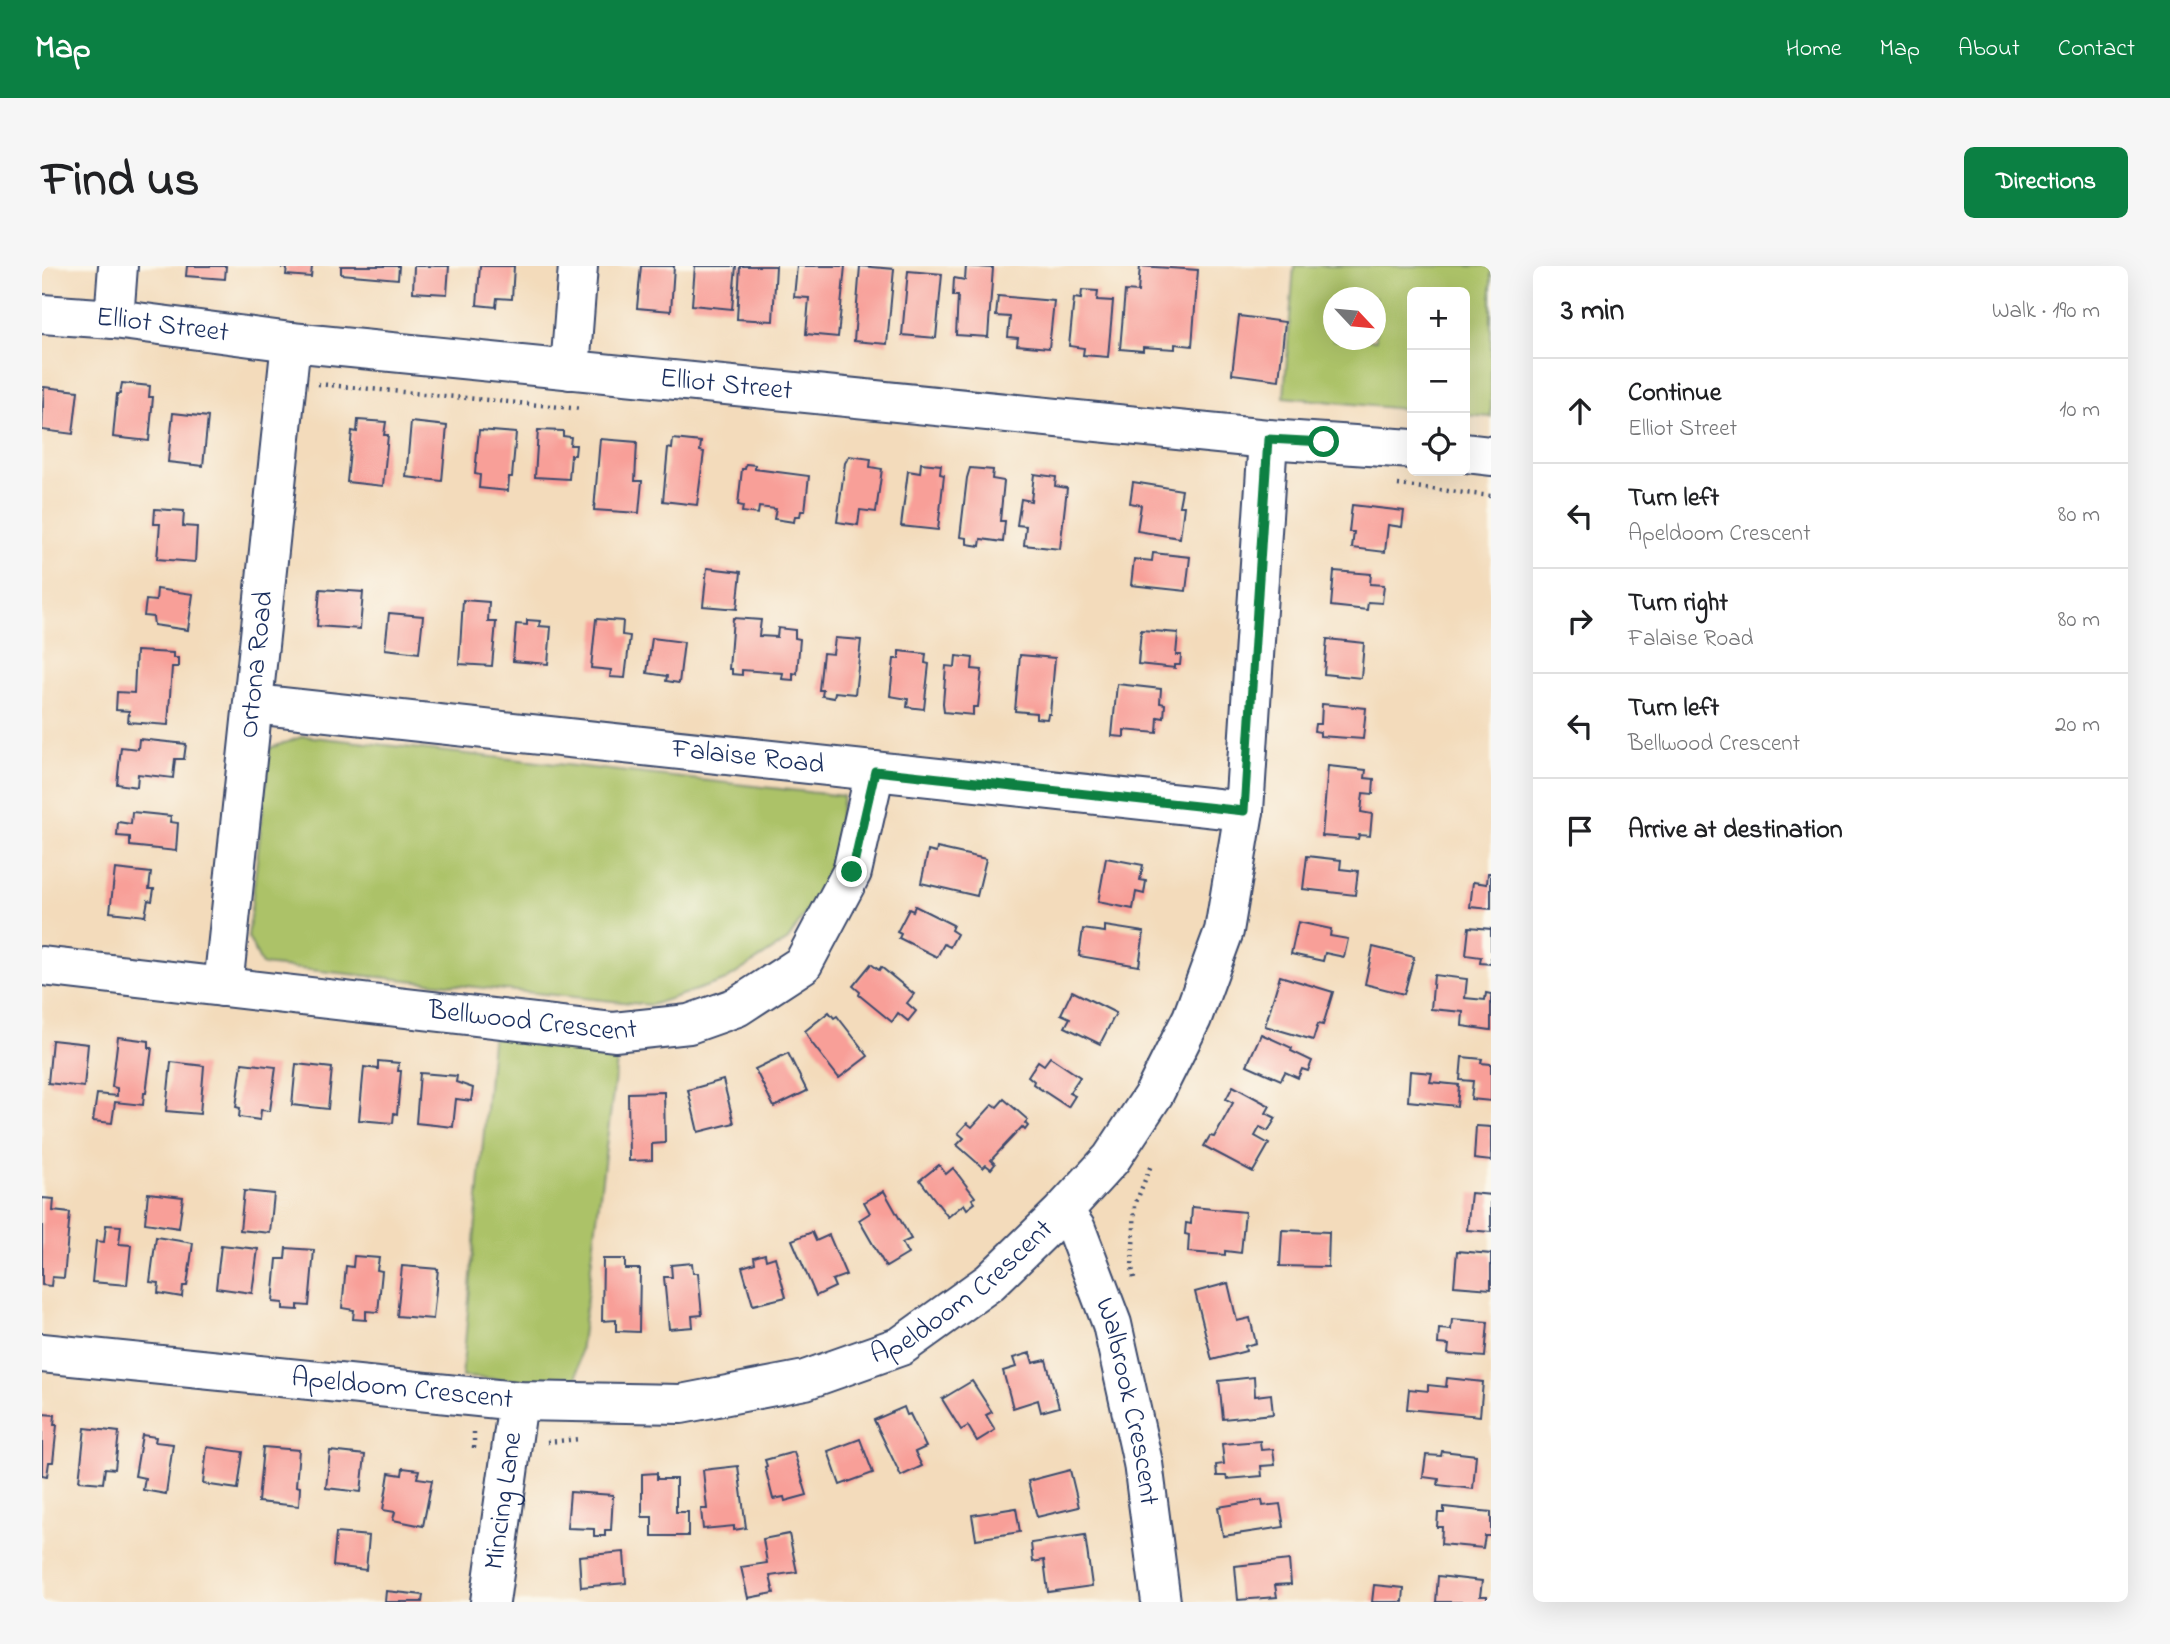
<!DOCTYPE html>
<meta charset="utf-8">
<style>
:root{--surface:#fff;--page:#f6f6f6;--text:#202124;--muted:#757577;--line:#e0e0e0;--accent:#0b8043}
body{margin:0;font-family:"Indie Flower",sans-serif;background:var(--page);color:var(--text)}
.controls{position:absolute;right:21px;top:21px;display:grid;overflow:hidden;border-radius:10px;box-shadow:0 7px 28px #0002}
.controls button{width:63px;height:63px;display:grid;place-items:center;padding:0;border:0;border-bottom:2px solid var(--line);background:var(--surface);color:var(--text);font:35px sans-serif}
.compass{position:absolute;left:1281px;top:21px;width:63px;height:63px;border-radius:50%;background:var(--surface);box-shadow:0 7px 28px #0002;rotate:116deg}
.stop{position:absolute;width:21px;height:21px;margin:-16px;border:5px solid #0b8043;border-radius:50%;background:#fff}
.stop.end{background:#0b8043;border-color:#fff;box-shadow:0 2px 7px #0008}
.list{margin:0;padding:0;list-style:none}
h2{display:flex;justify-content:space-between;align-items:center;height:91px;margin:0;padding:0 28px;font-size:30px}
h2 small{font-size:23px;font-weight:400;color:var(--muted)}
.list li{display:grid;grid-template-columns:46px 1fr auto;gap:21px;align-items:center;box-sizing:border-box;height:105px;padding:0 28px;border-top:2px solid var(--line)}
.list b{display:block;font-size:26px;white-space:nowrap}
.list p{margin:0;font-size:23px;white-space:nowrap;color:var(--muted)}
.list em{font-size:23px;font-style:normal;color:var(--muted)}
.icon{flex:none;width:38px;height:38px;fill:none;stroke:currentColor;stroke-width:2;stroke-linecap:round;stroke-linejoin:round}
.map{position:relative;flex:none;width:1449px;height:1336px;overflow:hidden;border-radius:10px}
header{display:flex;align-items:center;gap:42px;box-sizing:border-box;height:98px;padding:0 35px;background:var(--accent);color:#fff}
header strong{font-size:33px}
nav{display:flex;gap:38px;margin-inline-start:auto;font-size:24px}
.intro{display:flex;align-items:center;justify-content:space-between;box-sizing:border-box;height:168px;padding:0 42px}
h1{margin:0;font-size:49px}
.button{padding:18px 32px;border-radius:10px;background:var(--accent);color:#fff;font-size:24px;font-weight:700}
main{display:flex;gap:42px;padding:0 42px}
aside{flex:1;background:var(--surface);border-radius:10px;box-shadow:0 7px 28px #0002}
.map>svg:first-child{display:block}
.green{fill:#acc267;stroke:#647862;stroke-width:2;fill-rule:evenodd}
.building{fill:#f89f98}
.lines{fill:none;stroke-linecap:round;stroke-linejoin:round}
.minor-casing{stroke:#3b496c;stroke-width:42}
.path{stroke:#3b496c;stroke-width:4.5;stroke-dasharray:2 5;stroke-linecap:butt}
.minor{stroke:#fff;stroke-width:38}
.route{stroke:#0b8043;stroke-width:9}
.labels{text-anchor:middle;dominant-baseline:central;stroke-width:7;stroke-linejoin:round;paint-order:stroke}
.street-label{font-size:28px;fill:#1b2f5e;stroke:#fbf7ec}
</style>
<header>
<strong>Map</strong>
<nav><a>Home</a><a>Map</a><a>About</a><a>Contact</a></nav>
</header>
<div class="intro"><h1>Find us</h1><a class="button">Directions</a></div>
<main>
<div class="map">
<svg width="1449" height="1336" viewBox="0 0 1449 1336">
<rect width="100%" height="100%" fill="#fbf7ec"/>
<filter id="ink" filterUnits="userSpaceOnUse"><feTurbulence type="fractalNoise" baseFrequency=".0143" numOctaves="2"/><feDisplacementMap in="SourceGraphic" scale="14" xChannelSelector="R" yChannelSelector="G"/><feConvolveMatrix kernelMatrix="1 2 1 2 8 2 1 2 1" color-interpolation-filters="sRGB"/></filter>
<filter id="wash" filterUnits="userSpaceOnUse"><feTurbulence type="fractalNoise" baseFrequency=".00686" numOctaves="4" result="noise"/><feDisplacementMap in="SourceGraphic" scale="28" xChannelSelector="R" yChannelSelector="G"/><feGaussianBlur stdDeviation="1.57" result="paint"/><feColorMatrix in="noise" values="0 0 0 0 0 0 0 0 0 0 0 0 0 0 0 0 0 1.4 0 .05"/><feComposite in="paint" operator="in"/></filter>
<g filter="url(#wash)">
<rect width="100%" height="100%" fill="#f3dbbb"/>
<!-- green -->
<g class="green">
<path d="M1252,0H1449V151L1423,149V26H1370V144L1242,131ZM1292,32H1334V74H1292Z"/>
<polygon points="262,470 801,530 789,607 746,674 684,714 609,739 220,699 206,671 228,482"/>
<polygon points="451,764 577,779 534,1118 420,1111"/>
</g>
<g id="blocks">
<!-- building -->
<g class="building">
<polygon points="145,0 184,0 183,13 144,10"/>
<polygon points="240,0 270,0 269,11 244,9 245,2 240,2"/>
<polygon points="299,0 357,0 356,13 299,8"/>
<polygon points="372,0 407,0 405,28 371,26"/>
<polygon points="438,0 472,0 470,33 455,32 454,41 435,39"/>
<polygon points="599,0 632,0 629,45 595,42"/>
<polygon points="653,0 694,0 690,43 650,39"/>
<polygon points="698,0 734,0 731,55 695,53"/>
<polygon points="755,0 803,0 796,71 764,68 767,32 752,31"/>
<polygon points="818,0 852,3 845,78 812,75"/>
<polygon points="924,0 951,2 946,71 914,69 916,30 911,30 912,12 923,14"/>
<polygon points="1098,0 1156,4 1150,80 1133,78 1133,83 1101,81 1101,85 1078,83 1083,25 1096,26"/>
<polygon points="866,5 900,8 894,72 860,69"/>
<polygon points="1040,24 1056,25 1055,34 1071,35 1066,91 1041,89 1042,82 1027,80 1032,32 1039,33"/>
<polygon points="956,30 1012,35 1007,82 975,79 976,72 966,71 968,51 954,50"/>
<polygon points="1197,50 1243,56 1237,114 1190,108"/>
<polygon points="80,117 108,120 107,131 111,131 107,175 71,171 75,128 78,128"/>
<polygon points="2,121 36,125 31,168 0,164"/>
<polygon points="131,147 166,151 161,200 126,196"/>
<polygon points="316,154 344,156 342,169 346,169 341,220 305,216 310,165 315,166"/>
<polygon points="369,156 405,160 400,215 364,211"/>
<polygon points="437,164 474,167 470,211 467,211 466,225 437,222 438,209 433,208"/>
<polygon points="496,164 521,165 521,170 529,171 528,179 534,179 533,189 529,189 527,213 493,211"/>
<polygon points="558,173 595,176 593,215 600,215 597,247 552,244"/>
<polygon points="631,173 659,176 658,185 662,186 655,239 621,235 626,182 630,183"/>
<polygon points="807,190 829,193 828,201 840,203 834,246 818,244 816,259 795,256 803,197"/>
<polygon points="879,197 899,199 898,208 902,209 896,264 859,260 866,205 878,207"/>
<polygon points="704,198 713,199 713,203 767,210 763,245 759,245 758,250 753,250 752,256 732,253 734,243 717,241 716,248 700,246 701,240 696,239 700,203 703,203"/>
<polygon points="928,202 951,204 950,213 962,215 958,255 963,255 961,276 939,273 938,280 925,278 925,272 918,271 925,212"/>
<polygon points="992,208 1014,211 1013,220 1025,222 1018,283 982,279 984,260 975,259 979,233 989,235"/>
<polygon points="1091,216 1140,224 1137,240 1142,240 1138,272 1095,265 1099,239 1088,237"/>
<polygon points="1310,239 1362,245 1360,261 1346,259 1343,286 1310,282 1312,266 1307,266"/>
<polygon points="113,243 142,245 141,260 155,261 153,296 115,293 118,258 112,258"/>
<polygon points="1111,287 1148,291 1144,325 1089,319 1092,293 1110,295"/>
<polygon points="665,302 699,306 695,343 661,340"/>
<polygon points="1292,305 1329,308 1328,318 1342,319 1340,337 1326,336 1325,344 1289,340"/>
<polygon points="115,323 151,328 146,364 112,359 111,351 102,350 104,334 114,335"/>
<polygon points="278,323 321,326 318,363 275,360"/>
<polygon points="421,334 447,336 446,356 454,356 450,400 417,398"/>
<polygon points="347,347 381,350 377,387 343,383"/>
<polygon points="691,352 719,354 717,370 735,371 736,362 753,364 753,372 758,373 755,408 751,407 751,414 740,413 741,407 700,404 700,409 690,408 690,403 687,403"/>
<polygon points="554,353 581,355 580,369 588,370 583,412 568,411 569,404 549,402"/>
<polygon points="485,354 498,355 497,360 509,361 506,398 471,395 474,358 485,359"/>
<polygon points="1099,364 1136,367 1134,389 1139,389 1138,399 1133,399 1133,402 1096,398"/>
<polygon points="610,372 642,376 637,417 624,415 625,410 605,407"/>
<polygon points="793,372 819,374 813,428 793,426 792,432 780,430 781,424 777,424 781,387 791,388"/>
<polygon points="1285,373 1322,377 1319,412 1282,408"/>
<polygon points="94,385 131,387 131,392 136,392 136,401 130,401 126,459 86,456 87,445 74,444 75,426 92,427"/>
<polygon points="857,385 884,388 883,397 887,398 882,443 865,441 866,433 848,430 852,393 857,393"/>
<polygon points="978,389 1013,392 1008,448 1006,448 1005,453 994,452 994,447 973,445"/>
<polygon points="914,390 931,392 930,403 940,404 936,441 931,441 931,449 902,446 901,437 904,400 913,401"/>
<polygon points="1075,418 1119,423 1118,437 1123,438 1122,452 1116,451 1115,467 1082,464 1082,471 1070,470"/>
<polygon points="1280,438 1324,442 1321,473 1278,470 1278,466 1272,465 1273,458 1279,458"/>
<polygon points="97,473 144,478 142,493 133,493 131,512 96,508 95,521 75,518 79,481 96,483"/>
<polygon points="1286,500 1324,504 1323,512 1332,513 1331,528 1321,527 1319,546 1330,548 1328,570 1317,569 1316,573 1280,570"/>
<polygon points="90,546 129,550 128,556 136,557 134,585 88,580 88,571 75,570 76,556 89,558"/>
<polygon points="895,582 944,593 935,630 879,617 886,585 894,587"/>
<polygon points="1265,590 1299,594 1298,603 1316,605 1313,629 1261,623"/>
<polygon points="1064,592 1101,599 1098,614 1104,615 1102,628 1094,626 1091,643 1056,636"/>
<polygon points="73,603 109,607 107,623 112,623 110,635 106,634 103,650 68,646"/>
<polygon points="1446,607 1449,607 1449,643 1428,641 1431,616 1445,618"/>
<polygon points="873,640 911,659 909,664 915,668 908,681 902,678 895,691 857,672 859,668 855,666 867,643 871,645"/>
<polygon points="1256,656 1289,663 1288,670 1306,673 1302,691 1283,687 1281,695 1249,688"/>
<polygon points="1063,660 1102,666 1097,700 1037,690 1041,663 1063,666"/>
<polygon points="1427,661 1449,663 1449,698 1438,697 1439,691 1424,689"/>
<polygon points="1331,681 1372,691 1362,728 1323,718"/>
<polygon points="829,698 837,704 839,701 872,728 865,737 874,745 866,755 856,747 850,756 817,729 818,726 811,720"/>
<polygon points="1392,709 1425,713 1423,732 1443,734 1444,727 1449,728 1449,764 1420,760 1421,746 1389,743"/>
<polygon points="1238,710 1291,726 1281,759 1276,758 1271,774 1223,760"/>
<polygon points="1030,725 1074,747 1058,778 1023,761 1028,752 1019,748"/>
<polygon points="787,746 792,752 795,750 826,790 797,812 769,776 763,765"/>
<polygon points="1219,768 1250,782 1249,785 1270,795 1266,805 1260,803 1256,812 1243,806 1239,814 1205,799"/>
<polygon points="76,771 107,775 107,782 110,782 104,827 102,827 101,839 73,836 70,857 51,855 55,828 75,830 75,822 70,821"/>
<polygon points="10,774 46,778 42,821 6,817"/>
<polygon points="746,787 765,825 732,841 713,803"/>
<polygon points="1008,791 1038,811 1027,827 1033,830 1026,841 991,818 992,815 986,810 996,795 1002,799"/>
<polygon points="1420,791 1440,793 1439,797 1449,798 1449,835 1429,833 1431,815 1418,814"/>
<polygon points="336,795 357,797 356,805 359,805 355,848 352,847 351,857 317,854 322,801 336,803"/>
<polygon points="129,796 162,800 158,848 124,845"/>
<polygon points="200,797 234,801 228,845 219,844 218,854 197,851 198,842 194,841"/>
<polygon points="254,798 290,802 286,843 250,839"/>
<polygon points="1368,805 1390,807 1388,816 1417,819 1415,840 1366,835"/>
<polygon points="378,807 415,810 414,816 431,822 429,835 414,833 411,861 374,857"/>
<polygon points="681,814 692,857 656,866 646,824"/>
<polygon points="1191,820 1228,840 1224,847 1234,852 1226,865 1218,861 1213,870 1227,878 1211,906 1162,880 1168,870 1172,871 1191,837 1184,833"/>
<polygon points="622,826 623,877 610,878 610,894 587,895 586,827"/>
<polygon points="962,833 986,854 983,857 986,860 983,864 980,861 949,894 953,898 949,903 944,899 941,902 915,879 922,872 916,867 925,857 930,861 951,838 955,841"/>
<polygon points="1434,860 1449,861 1449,895 1432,893"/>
<polygon points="897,899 904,908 911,902 933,931 930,933 933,937 925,943 922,938 906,951 878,914"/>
<polygon points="202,925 232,928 228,967 198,964"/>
<polygon points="842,925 869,973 860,977 866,988 844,1001 817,954 828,947 822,936"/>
<polygon points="106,927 141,931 137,962 103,957"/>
<polygon points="1429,927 1449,929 1449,966 1425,964"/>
<polygon points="0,932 12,933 11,945 28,947 22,1012 10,1011 9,1020 0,1019"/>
<polygon points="1150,941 1203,946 1199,987 1183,985 1183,989 1146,986 1147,969 1143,968 1144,957 1149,958"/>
<polygon points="64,959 79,960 77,978 89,979 85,1019 50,1016 54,975 62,976"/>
<polygon points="1240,964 1287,966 1286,1001 1238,1000"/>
<polygon points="770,966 774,975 787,969 804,1009 790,1014 793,1021 774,1030 750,974"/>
<polygon points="114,971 151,977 145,1020 141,1020 140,1031 116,1027 117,1017 108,1016"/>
<polygon points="179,979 216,983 210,1027 174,1022"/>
<polygon points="244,982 272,984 267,1040 256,1039 256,1044 241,1043 241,1037 231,1036 235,993 243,993"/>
<polygon points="1415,985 1449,988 1449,1023 1412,1020"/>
<polygon points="723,988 724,994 733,991 744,1031 711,1039 700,1001 713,997 712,991"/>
<polygon points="312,990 337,992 335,1004 340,1005 336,1046 324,1045 324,1054 311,1053 312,1044 300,1042 304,1000 311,1001"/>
<polygon points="561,993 583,993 583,1003 598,1003 597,1066 574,1065 574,1054 560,1055"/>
<polygon points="650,997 651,1007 656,1007 660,1049 650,1050 651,1061 627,1063 622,1011 630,1011 629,999"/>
<polygon points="360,1000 396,1003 391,1053 355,1050"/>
<polygon points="1186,1017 1195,1055 1208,1052 1214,1077 1203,1080 1204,1085 1170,1094 1153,1026"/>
<polygon points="1410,1053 1446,1056 1443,1091 1406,1088 1407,1079 1396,1078 1397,1063 1409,1064"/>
<polygon points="988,1087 991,1097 1004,1094 1017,1141 999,1146 996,1134 971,1142 961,1105 974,1101 971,1092"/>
<polygon points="1212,1111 1213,1130 1229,1128 1231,1148 1181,1153 1177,1115"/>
<polygon points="1405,1112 1441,1116 1438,1150 1365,1143 1367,1123 1386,1125 1386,1119 1404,1121"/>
<polygon points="930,1115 950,1146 944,1149 953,1164 935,1175 926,1160 919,1164 900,1133"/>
<polygon points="862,1141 865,1149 868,1148 884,1181 873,1186 880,1200 859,1210 832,1154"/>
<polygon points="0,1148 13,1149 12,1159 15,1159 11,1196 7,1196 5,1210 0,1209"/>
<polygon points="43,1162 77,1166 73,1203 63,1202 61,1217 37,1215"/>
<polygon points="100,1169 114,1171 113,1176 131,1178 124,1228 101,1224 103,1212 93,1210"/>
<polygon points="818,1173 831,1207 798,1219 786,1185"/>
<polygon points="1218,1175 1219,1184 1231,1183 1233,1199 1219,1200 1220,1210 1185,1213 1184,1210 1175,1210 1174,1199 1182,1198 1180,1178"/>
<polygon points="165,1181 201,1186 196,1223 161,1218"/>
<polygon points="221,1181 257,1184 254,1220 258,1221 257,1240 216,1236"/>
<polygon points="288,1185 323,1189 319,1226 284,1222"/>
<polygon points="1400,1185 1434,1189 1431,1223 1396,1219 1397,1213 1381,1211 1384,1189 1399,1190"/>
<polygon points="752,1186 765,1229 743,1235 742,1231 731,1233 723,1201 725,1200 723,1194"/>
<polygon points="696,1200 704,1262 692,1264 692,1260 661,1263 659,1243 665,1243 661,1204"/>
<polygon points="361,1202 377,1204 375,1212 390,1214 381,1260 351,1254 353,1246 341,1244 347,1207 360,1209"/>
<polygon points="1028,1204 1037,1241 995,1251 986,1215"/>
<polygon points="615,1207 615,1213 634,1213 634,1246 646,1246 646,1270 610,1270 610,1251 600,1251 600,1208"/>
<polygon points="528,1226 571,1229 569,1264 563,1264 563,1270 552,1270 552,1263 525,1262"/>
<polygon points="1220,1234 1221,1240 1238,1238 1242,1261 1181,1270 1176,1241"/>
<polygon points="1402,1241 1449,1246 1449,1270 1443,1270 1441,1282 1399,1278 1400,1261 1395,1261 1396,1247 1402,1247"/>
<polygon points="974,1242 978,1266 934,1273 930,1249"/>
<polygon points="294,1267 327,1270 324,1304 291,1300"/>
<polygon points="747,1268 755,1306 728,1310 732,1327 706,1332 699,1301 725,1297 721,1273"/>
<polygon points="1043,1269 1050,1320 1006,1326 1002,1294 991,1296 989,1277"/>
<polygon points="582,1286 584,1317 539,1321 537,1290"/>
<polygon points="1247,1294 1249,1318 1233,1319 1235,1331 1196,1334 1193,1300"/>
<polygon points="1396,1310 1440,1315 1438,1330 1445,1330 1445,1336 1394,1336"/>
<polygon points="1332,1319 1362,1322 1361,1336 1330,1336"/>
<polygon points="344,1325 381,1329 380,1336 343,1336"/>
</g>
</g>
</g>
<g filter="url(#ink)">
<use href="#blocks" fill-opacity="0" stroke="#3b496c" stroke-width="2"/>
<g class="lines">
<defs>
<g id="minor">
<path id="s1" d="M0,48L72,53L249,76L1226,173L1370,183"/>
<polyline points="72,53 76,0"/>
<polyline points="528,104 536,0"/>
<polyline points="1423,187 1449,190"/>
<path id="s2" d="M212,438L1202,545"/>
<path id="s3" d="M0,700L572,766L647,758L695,741L761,698L810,606L833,505"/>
<path id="s4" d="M181,721L249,76"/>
<path id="s5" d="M1021,945L1034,963L1070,1058L1101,1197L1119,1336"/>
<path id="s6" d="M0,1087L476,1135L639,1138L763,1114L859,1080L948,1016L1021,945L1069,893L1112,828L1150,752L1182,665L1202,545L1226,173"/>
<path id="s7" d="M448,1336L476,1135"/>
</g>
</defs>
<!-- minor casing -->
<use href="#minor" class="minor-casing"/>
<!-- path -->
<g class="path">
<polyline points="276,118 540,143"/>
<polyline points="1356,219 1449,230"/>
<polyline points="1092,1012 1090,1002 1093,939 1109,899"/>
<polyline points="505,1176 538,1173"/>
<polyline points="432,1182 432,1164"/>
</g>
<!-- minor -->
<use href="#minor" class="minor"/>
</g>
</g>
<g class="lines" filter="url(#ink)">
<!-- route -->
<polyline class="route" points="810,606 833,505 1202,545 1226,173 1282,176"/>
</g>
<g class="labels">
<!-- street labels -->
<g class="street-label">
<text stroke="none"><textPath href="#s1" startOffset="121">Elliot Street</textPath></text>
<text stroke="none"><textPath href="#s1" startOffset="688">Elliot Street</textPath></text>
<text stroke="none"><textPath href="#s4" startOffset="324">Ortona Road</textPath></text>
<text stroke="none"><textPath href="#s2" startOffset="497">Falaise Road</textPath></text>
<text stroke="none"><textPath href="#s3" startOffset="494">Bellwood Crescent</textPath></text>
<text stroke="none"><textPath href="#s6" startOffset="950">Apeldoom Crescent</textPath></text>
<text stroke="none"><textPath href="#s6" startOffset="362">Apeldoom Crescent</textPath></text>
<text stroke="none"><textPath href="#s5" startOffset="203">Walbrook Crescent</textPath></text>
<text stroke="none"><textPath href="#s7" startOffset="102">Mincing Lane</textPath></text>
</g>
</g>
</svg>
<div class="controls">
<button>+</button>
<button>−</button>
<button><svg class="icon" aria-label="locate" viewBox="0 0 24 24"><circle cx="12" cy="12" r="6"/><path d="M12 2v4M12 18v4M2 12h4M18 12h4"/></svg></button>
</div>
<svg class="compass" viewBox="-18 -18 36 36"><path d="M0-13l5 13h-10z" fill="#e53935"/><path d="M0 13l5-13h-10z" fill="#757577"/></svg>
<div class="stop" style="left:1282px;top:176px"></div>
<div class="stop end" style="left:810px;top:606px"></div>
</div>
<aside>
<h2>3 min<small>Walk · 190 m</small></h2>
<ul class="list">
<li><svg class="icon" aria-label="ahead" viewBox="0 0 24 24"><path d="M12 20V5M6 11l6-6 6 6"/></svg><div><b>Continue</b><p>Elliot Street</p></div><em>10 m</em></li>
<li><svg class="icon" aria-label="left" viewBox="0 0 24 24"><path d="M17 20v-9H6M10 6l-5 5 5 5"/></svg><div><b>Turn left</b><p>Apeldoom Crescent</p></div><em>80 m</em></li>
<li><svg class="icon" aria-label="right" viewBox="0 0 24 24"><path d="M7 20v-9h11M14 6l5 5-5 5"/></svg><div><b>Turn right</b><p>Falaise Road</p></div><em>80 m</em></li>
<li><svg class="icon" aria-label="left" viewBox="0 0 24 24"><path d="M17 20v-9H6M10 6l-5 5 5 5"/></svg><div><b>Turn left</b><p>Bellwood Crescent</p></div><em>20 m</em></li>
<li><svg class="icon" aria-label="arrive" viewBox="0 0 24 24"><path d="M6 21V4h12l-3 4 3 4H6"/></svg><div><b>Arrive at destination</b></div></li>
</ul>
</aside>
</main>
